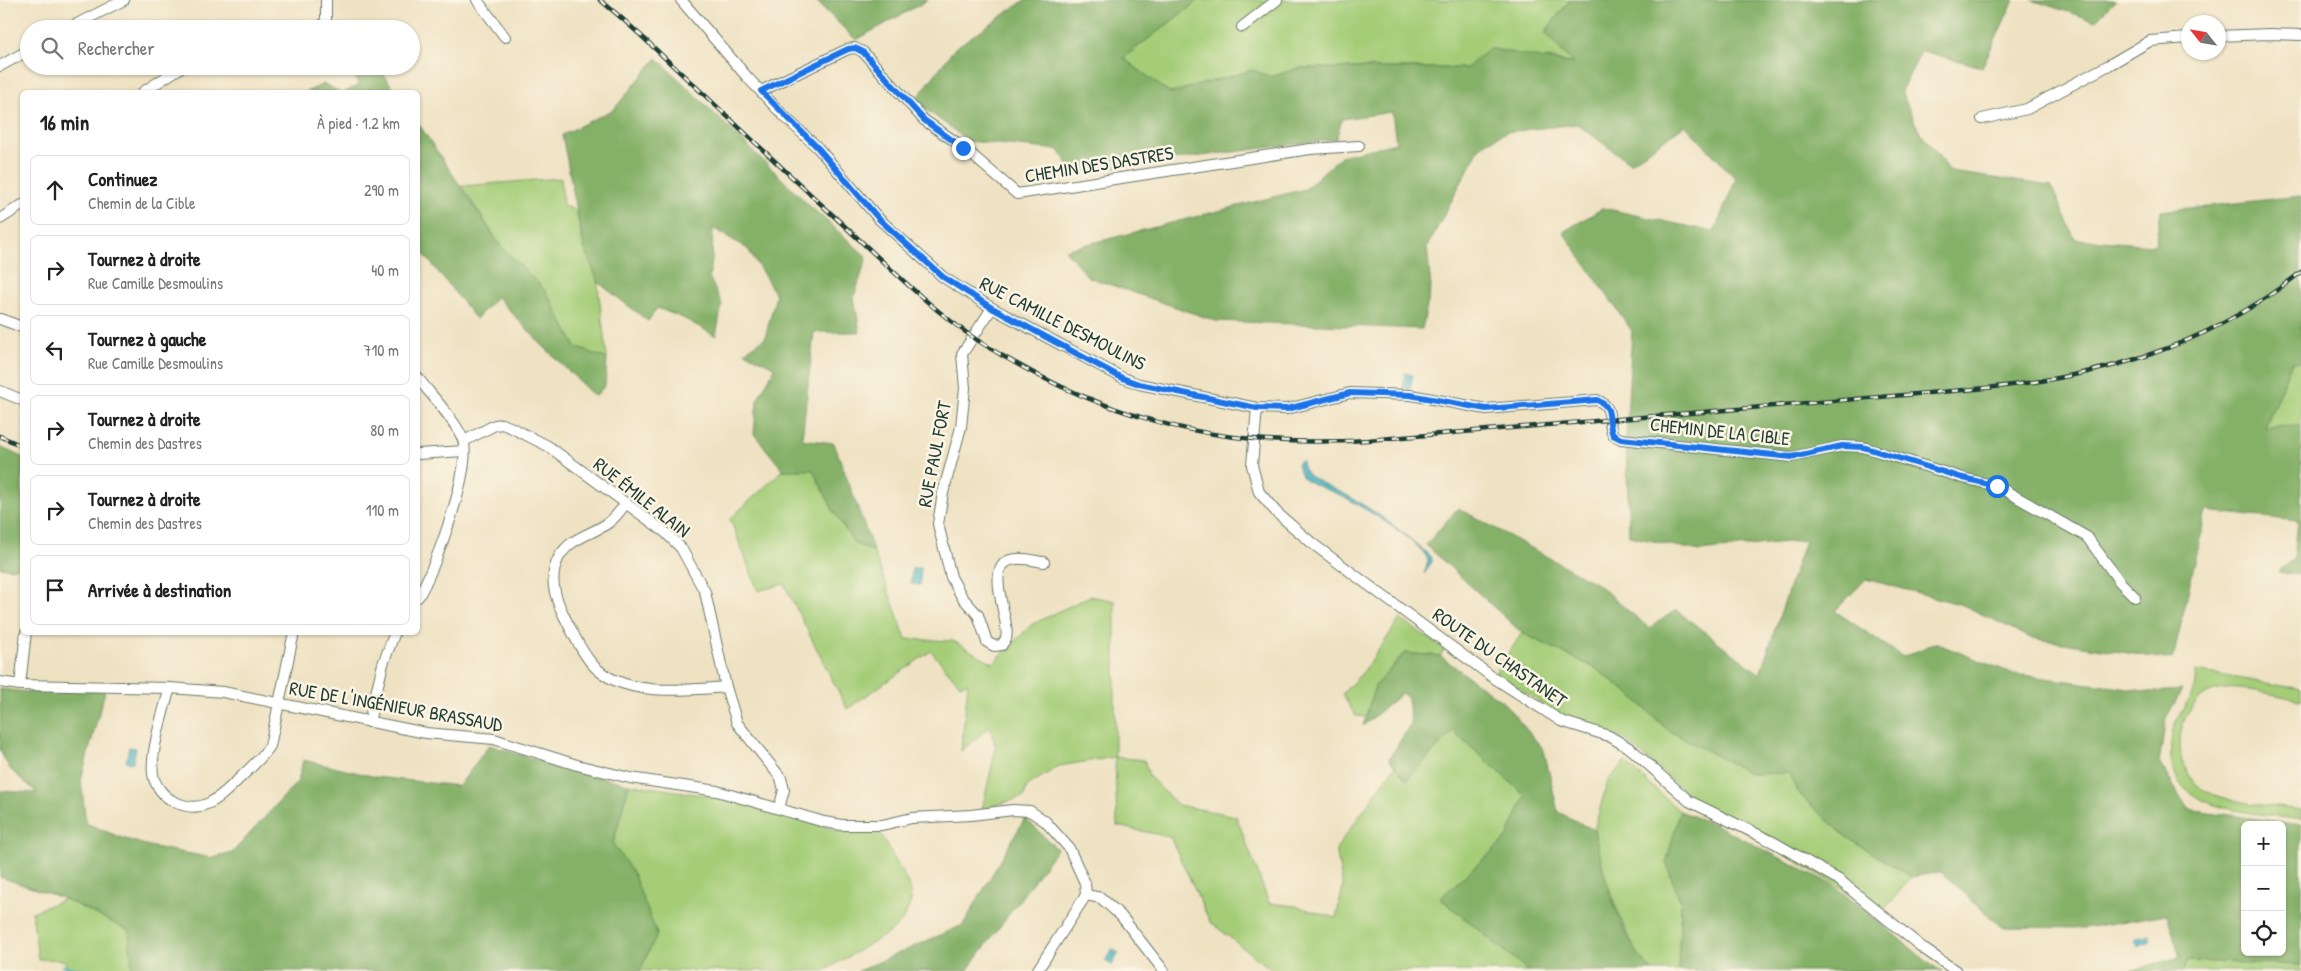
<!DOCTYPE html>
<html lang="fr">
<meta charset="utf-8">
<style>
:root{--surface:#fff;--page:#f2f2f2;--text:#222;--muted:#767676;--line:#e0e0e0}
body{margin:0;font-family:"Patrick Hand",sans-serif;background:var(--page);color:var(--text)}
.controls{position:absolute;right:15px;bottom:15px;display:grid;overflow:hidden;border-radius:8px;box-shadow:0 1px 4px #0004}
.controls button{width:45px;height:45px;display:grid;place-items:center;padding:0;border:0;border-bottom:1px solid var(--line);background:var(--surface);color:var(--text);font:25px sans-serif}
.compass{position:absolute;left:2181px;top:15px;width:45px;height:45px;border-radius:50%;background:var(--surface);box-shadow:0 1px 4px #0004;rotate:301deg}
.stop{position:absolute;width:15px;height:15px;margin:-11px;border:4px solid #1a73e8;border-radius:50%;background:#fff}
.stop.end{background:#1a73e8;border-color:#fff;box-shadow:0 1px 5px #0008}
.list{margin:0;padding:0;list-style:none}
h2{display:flex;justify-content:space-between;align-items:center;height:65px;margin:0;padding:0 20px;font-size:21px}
h2 small{font-size:16px;font-weight:400;color:var(--muted)}
.list li{display:grid;grid-template-columns:32px 1fr auto;gap:15px;align-items:center;box-sizing:border-box;height:70px;margin:0 10px 10px;padding:0 10px;border:1px solid var(--line);border-radius:8px}
.list b{display:block;font-size:19px;white-space:nowrap}
.list p{margin:0;font-size:16px;white-space:nowrap;color:var(--muted)}
.list em{font-size:16px;font-style:normal;color:var(--muted)}
.icon{flex:none;width:28px;height:28px;fill:none;stroke:currentColor;stroke-width:2;stroke-linecap:round;stroke-linejoin:round}
.map{position:relative;flex:none;width:2301px;height:971px;overflow:hidden}
.search{position:absolute;background:var(--surface);box-shadow:0 1px 4px #0004;left:20px;top:20px;width:400px;height:55px;display:flex;align-items:center;gap:12px;box-sizing:border-box;padding:0 18px;border-radius:28px;color:var(--muted);font-size:19px}
.panel{position:absolute;background:var(--surface);box-shadow:0 1px 4px #0004;left:20px;top:90px;width:400px;height:545px;border-radius:8px}
.map>svg:first-child{display:block}
.green{fill:#a5cd78;stroke:#628556}
.forest{fill:#84b068;stroke:#52764e;fill-rule:evenodd}
.water{fill:#41afbe;stroke:#307679}
.lines{fill:none;stroke-linecap:round;stroke-linejoin:round}
.stream{stroke:#41afbe;stroke-width:2.5}
.minor-casing{stroke:#687766;stroke-width:12}
.minor{stroke:#fff;stroke-width:10}
.rail-casing{stroke:#1f3d34;stroke-width:4.5}
.rail{stroke:#fcf5e5;stroke-width:2.5;stroke-dasharray:8;stroke-linecap:butt}
.route{stroke:#1a73e8;stroke-width:6}
.labels{text-anchor:middle;dominant-baseline:central;stroke-width:5;stroke-linejoin:round;paint-order:stroke}
.street-label{font-size:19px;fill:#1f3d34;stroke:#fcf5e5}
</style>
<div class="map">
<svg width="2301" height="971" viewBox="0 0 2301 971">
<rect width="100%" height="100%" fill="#fcf5e5"/>
<filter id="ink" filterUnits="userSpaceOnUse"><feTurbulence type="fractalNoise" baseFrequency=".02" numOctaves="2"/><feDisplacementMap in="SourceGraphic" scale="10" xChannelSelector="R" yChannelSelector="G"/><feConvolveMatrix kernelMatrix="1 2 1 2 8 2 1 2 1" color-interpolation-filters="sRGB"/></filter>
<filter id="wash" filterUnits="userSpaceOnUse"><feTurbulence type="fractalNoise" baseFrequency=".0096" numOctaves="4" result="noise"/><feDisplacementMap in="SourceGraphic" scale="20" xChannelSelector="R" yChannelSelector="G"/><feGaussianBlur stdDeviation="1.12" result="paint"/><feColorMatrix in="noise" values="0 0 0 0 0 0 0 0 0 0 0 0 0 0 0 0 0 1.4 0 .05"/><feComposite in="paint" operator="in"/></filter>
<g filter="url(#wash)">
<rect width="100%" height="100%" fill="#efe2c3"/>
<!-- green -->
<g class="green">
<polygon points="1199,0 1570,0 1545,32 1574,64 1549,58 1467,68 1299,68 1271,77 1253,70 1170,93 1123,58"/>
<polygon points="561,178 563,206 576,210 584,247 597,279 607,359 576,347 545,290 500,245 462,186"/>
<polygon points="2292,361 2301,362 2301,426 2265,428"/>
<polygon points="813,469 834,512 854,543 874,552 906,639 953,641 993,663 1031,625 1090,596 1115,601 1115,757 1144,760 1149,776 1178,805 1236,816 1269,903 1295,906 1336,918 1343,887 1336,849 1395,766 1407,780 1453,731 1525,795 1507,838 1440,898 1529,971 1319,971 1314,966 1305,971 1273,971 1210,922 1170,837 1117,826 1115,757 1059,766 1027,786 1024,797 982,809 996,748 990,727 961,751 968,683 960,685 931,651 847,709 784,584 758,591 730,519 783,470"/>
<polygon points="1400,619 1445,649 1440,656 1404,653 1375,686 1366,717 1356,716 1342,694 1364,671"/>
<polygon points="1522,633 1595,668 1631,695 1668,730 1751,774 1790,773 1797,792 1845,836 1911,877 1883,912 1702,806 1624,739 1558,714 1495,673"/>
<path d="M2196,671L2301,689V700C2277,696 2241,685 2218,690C2174,700 2167,767 2204,790C2225,803 2275,806 2301,810V819C2247,811 2158,814 2172,735C2174,720 2185,707 2192,694C2195,687 2195,678 2196,671Z"/>
<polygon points="1625,762 1680,811 1667,863 1681,903 1678,971 1652,971 1638,956 1619,915 1606,880 1594,830 1608,780"/>
<polygon points="629,784 724,798 840,831 880,832 910,887 911,901 908,909 903,920 892,931 824,971 640,971 657,934 613,844"/>
<polygon points="65,899 130,931 132,971 88,971 67,968 64,960 38,959 32,912"/>
<polygon points="2187,961 2299,964 2301,971 2184,971"/>
</g>
<!-- forest -->
<g class="forest">
<polygon points="815,0 928,0 856,40"/>
<path d="M1025,0H1199L1123,58L1170,93L1253,70L1271,77L1299,68H1467L1489,48L1573,64L1545,32L1570,0H2014L1982,67L1922,51L1901,91L1918,129L1951,172L2051,186L2075,239L2155,245L2161,211L2301,196V362H2292L2265,427L2301,426V575L2278,572L2294,558L2298,521L2206,511L2173,660L2031,638L1963,605L1866,579L1835,611L1903,657L1935,643L2014,674L2152,692L2182,690L2166,718L2159,763L2188,809L2301,825V965L2187,961L2184,971H2129L2180,957L2167,914L2084,928L2001,927L1941,872L1911,877L1845,836L1797,792L1790,773L1751,774L1668,730L1631,695L1595,668L1522,633L1426,545L1458,508L1597,584L1649,628L1676,610L1760,674L1805,540L1700,551L1629,536L1626,436L1632,331L1563,232L1603,208L1714,232L1736,179L1685,125L1630,163L1577,124L1506,132L1480,147L1427,247L1431,288L1422,329L1216,321L1088,277L1065,250L1305,189L1341,156L1396,143L1392,112L1342,119L1336,139L1073,172L1059,150L968,141L915,101L955,48ZM2245,825H2282V952H2245Z"/>
<polygon points="2032,0 2116,0 2095,21"/>
<polygon points="657,58 811,207 867,257 854,297 860,332 814,332 802,439 834,443 874,552 854,543 834,512 813,470 783,470 754,434 757,400 775,368 745,352 765,338 776,295 748,249 713,228 712,260 709,277 722,304 716,336 683,318 657,308 648,321 599,283 584,247 562,135 614,109"/>
<polygon points="352,66 378,66 396,92 345,92 359,85 350,68"/>
<polygon points="324,84 340,92 306,92"/>
<polygon points="418,123 500,245 545,290 576,347 607,359 605,385 595,397 543,346 497,297 476,319 418,247"/>
<polygon points="0,447 22,457 22,566 11,569 0,567"/>
<path d="M1405,653L1440,656L1504,703L1544,750L1558,812L1594,830C1605,879 1617,934 1652,971H1529L1440,898L1507,838L1525,795L1453,731L1406,780L1389,759L1411,723L1408,698L1402,693L1363,726L1375,686Z"/>
<polygon points="0,689 29,692 105,691 81,780 86,823 122,838 153,847 213,858 232,853 298,781 303,760 376,777 459,786 489,745 565,769 629,784 613,844 633,873 657,934 640,971 132,971 129,931 65,899 0,877 0,791 37,793 10,769 0,751"/>
<polygon points="1680,811 1716,825 1835,886 1935,968 1942,971 1678,971 1681,903 1666,863"/>
<polygon points="1025,818 1057,849 967,971 858,971 963,925"/>
</g>
<!-- water -->
<g class="water">
<polygon points="1405,373 1413,375 1410,389 1403,388"/>
<path d="M1299,461H1302C1302,467 1306,473 1311,477C1325,486 1341,491 1355,500C1383,516 1408,536 1432,558V562L1424,574L1428,561C1425,544 1367,510 1351,501C1336,492 1318,488 1303,478L1297,465Z"/>
<polygon points="912,568 921,568 920,585 911,584"/>
<polygon points="129,747 136,748 133,762 130,763 126,761"/>
<polygon points="2149,935 2151,942 2138,947 2135,939"/>
<polygon points="1112,949 1119,953 1112,965 1105,961"/>
</g>
<g class="lines">
<!-- stream -->
<polyline class="stream" points="62,966 94,971"/>
</g>
</g>
<g filter="url(#ink)">
<g class="lines">
<defs>
<g id="minor">
<polyline points="477,0 505,37"/>
<path d="M681,0L748,78L783,115L818,148L879,219L943,277L992,308L1123,378L1139,384L1257,408L1287,409L1350,393L1411,395L1486,409L1597,400C1615,408 1606,419 1613,435L1621,439L1792,457L1842,446L1863,447L1963,478L1997,486L2087,537L2120,582L2135,597"/>
<polyline points="1242,27 1277,0"/>
<polyline points="67,29 124,0"/>
<polyline points="320,29 326,20 326,0"/>
<polyline points="2218,36 2269,34 2301,35"/>
<polyline points="0,66 29,50"/>
<polyline points="761,91 848,49 855,48 863,52 924,120 963,147 1017,194 1310,149 1359,146"/>
<polyline points="143,92 183,66"/>
<polyline points="1982,119 2027,109 2109,65 2150,41 2188,38"/>
<polyline points="0,219 22,205"/>
<path d="M992,308L962,354L965,388L961,427L943,493L938,524L951,577L962,597L978,615L987,642L994,646L1002,645C1003,642 1005,641 1006,638C1012,621 979,561 1017,559C1026,558 1035,561 1044,562"/>
<polyline points="0,319 22,327"/>
<path d="M418,378C430,394 457,422 463,440C473,467 434,572 418,597"/>
<polyline points="0,391 22,400"/>
<polyline points="1257,408 1252,465 1259,492 1277,513 1313,544 1491,676 1561,721 1609,736 1631,749 1689,801 1775,843 1839,880 1924,949 1956,971"/>
<polyline points="464,441 495,425 502,424 510,427 548,446 665,532 681,548 705,592 726,687 737,723 781,778 784,790 779,808"/>
<polyline points="418,454 464,451"/>
<path d="M626,503C621,510 615,518 608,523C591,535 571,537 559,557C548,578 555,598 565,618C573,633 580,650 592,664C622,698 686,690 726,687"/>
<polyline points="0,682 20,685 170,688 223,692 426,733 494,739 577,765 630,778 717,791 824,822 842,825 882,825 912,818 971,815 1013,810 1030,811 1045,821 1069,848 1085,883 1086,895"/>
<polyline points="20,685 26,632"/>
<path d="M170,688C164,709 150,753 153,774C154,784 163,796 173,801C203,817 220,797 241,777C251,767 262,758 270,746L294,632"/>
<polyline points="369,722 383,664 395,632"/>
<polyline points="1086,895 1101,898 1121,916 1164,971"/>
<polyline points="1037,971 1086,895"/>
</g>
</defs>
<!-- minor casing -->
<use href="#minor" class="minor-casing"/>
<!-- minor -->
<use href="#minor" class="minor"/>
<defs>
<g id="rail">
<path d="M600,0C634,27 664,58 696,87C747,135 799,184 851,232C891,269 931,309 977,340C1063,396 1164,434 1267,440C1300,442 1334,442 1368,440L1976,389C2096,378 2205,349 2301,272"/>
<polyline points="0,436 22,446"/>
</g>
</defs>
<!-- rail casing -->
<use href="#rail" class="rail-casing"/>
<!-- rail -->
<use href="#rail" class="rail"/>
</g>
</g>
<g class="lines" filter="url(#ink)">
<!-- route -->
<path class="route" d="M963,148L924,120L863,52L855,48L848,49L761,91L818,148L879,219L943,277L992,308L1122,378L1139,384L1257,408L1287,409L1350,393L1410,395L1486,409L1597,400C1615,408 1606,419 1613,435L1621,439L1792,457L1842,446L1863,447L1963,478L1997,486"/>
</g>
<g class="labels">
<!-- street labels -->
<g class="street-label">
<text transform="translate(1099 164) rotate(-9)">CHEMIN DES DASTRES</text>
<text transform="translate(1063 323) rotate(27)">RUE CAMILLE DESMOULINS</text>
<text transform="translate(1720 431) rotate(6)">CHEMIN DE LA CIBLE</text>
<text transform="translate(934 454) rotate(-79)">RUE PAUL FORT</text>
<text transform="translate(642 497) rotate(38)">RUE ÉMILE ALAIN</text>
<text transform="translate(1500 657) rotate(35)">ROUTE DU CHASTANET</text>
<text transform="translate(396 706) rotate(10)">RUE DE L'INGÉNIEUR BRASSAUD</text>
</g>
</g>
</svg>
<div class="controls">
<button>+</button>
<button>−</button>
<button><svg class="icon" aria-label="locate" viewBox="0 0 24 24"><circle cx="12" cy="12" r="6"/><path d="M12 2v4M12 18v4M2 12h4M18 12h4"/></svg></button>
</div>
<svg class="compass" viewBox="-18 -18 36 36"><path d="M0-13l5 13h-10z" fill="#e53935"/><path d="M0 13l5-13h-10z" fill="#767676"/></svg>
<div class="stop" style="left:1997px;top:486px"></div>
<div class="stop end" style="left:963px;top:148px"></div>
<div class="search"><svg class="icon" aria-label="search" viewBox="0 0 24 24"><circle cx="10" cy="10" r="6"/><path d="M15 15l6 6"/></svg>Rechercher</div>
<section class="panel">
<h2>16 min<small>À pied · 1.2 km</small></h2>
<ul class="list">
<li><svg class="icon" aria-label="ahead" viewBox="0 0 24 24"><path d="M12 20V5M6 11l6-6 6 6"/></svg><div><b>Continuez</b><p>Chemin de la Cible</p></div><em>290 m</em></li>
<li><svg class="icon" aria-label="right" viewBox="0 0 24 24"><path d="M7 20v-9h11M14 6l5 5-5 5"/></svg><div><b>Tournez à droite</b><p>Rue Camille Desmoulins</p></div><em>40 m</em></li>
<li><svg class="icon" aria-label="left" viewBox="0 0 24 24"><path d="M17 20v-9H6M10 6l-5 5 5 5"/></svg><div><b>Tournez à gauche</b><p>Rue Camille Desmoulins</p></div><em>710 m</em></li>
<li><svg class="icon" aria-label="right" viewBox="0 0 24 24"><path d="M7 20v-9h11M14 6l5 5-5 5"/></svg><div><b>Tournez à droite</b><p>Chemin des Dastres</p></div><em>80 m</em></li>
<li><svg class="icon" aria-label="right" viewBox="0 0 24 24"><path d="M7 20v-9h11M14 6l5 5-5 5"/></svg><div><b>Tournez à droite</b><p>Chemin des Dastres</p></div><em>110 m</em></li>
<li><svg class="icon" aria-label="arrive" viewBox="0 0 24 24"><path d="M6 21V4h12l-3 4 3 4H6"/></svg><div><b>Arrivée à destination</b></div></li>
</ul>
</section>
</div>
